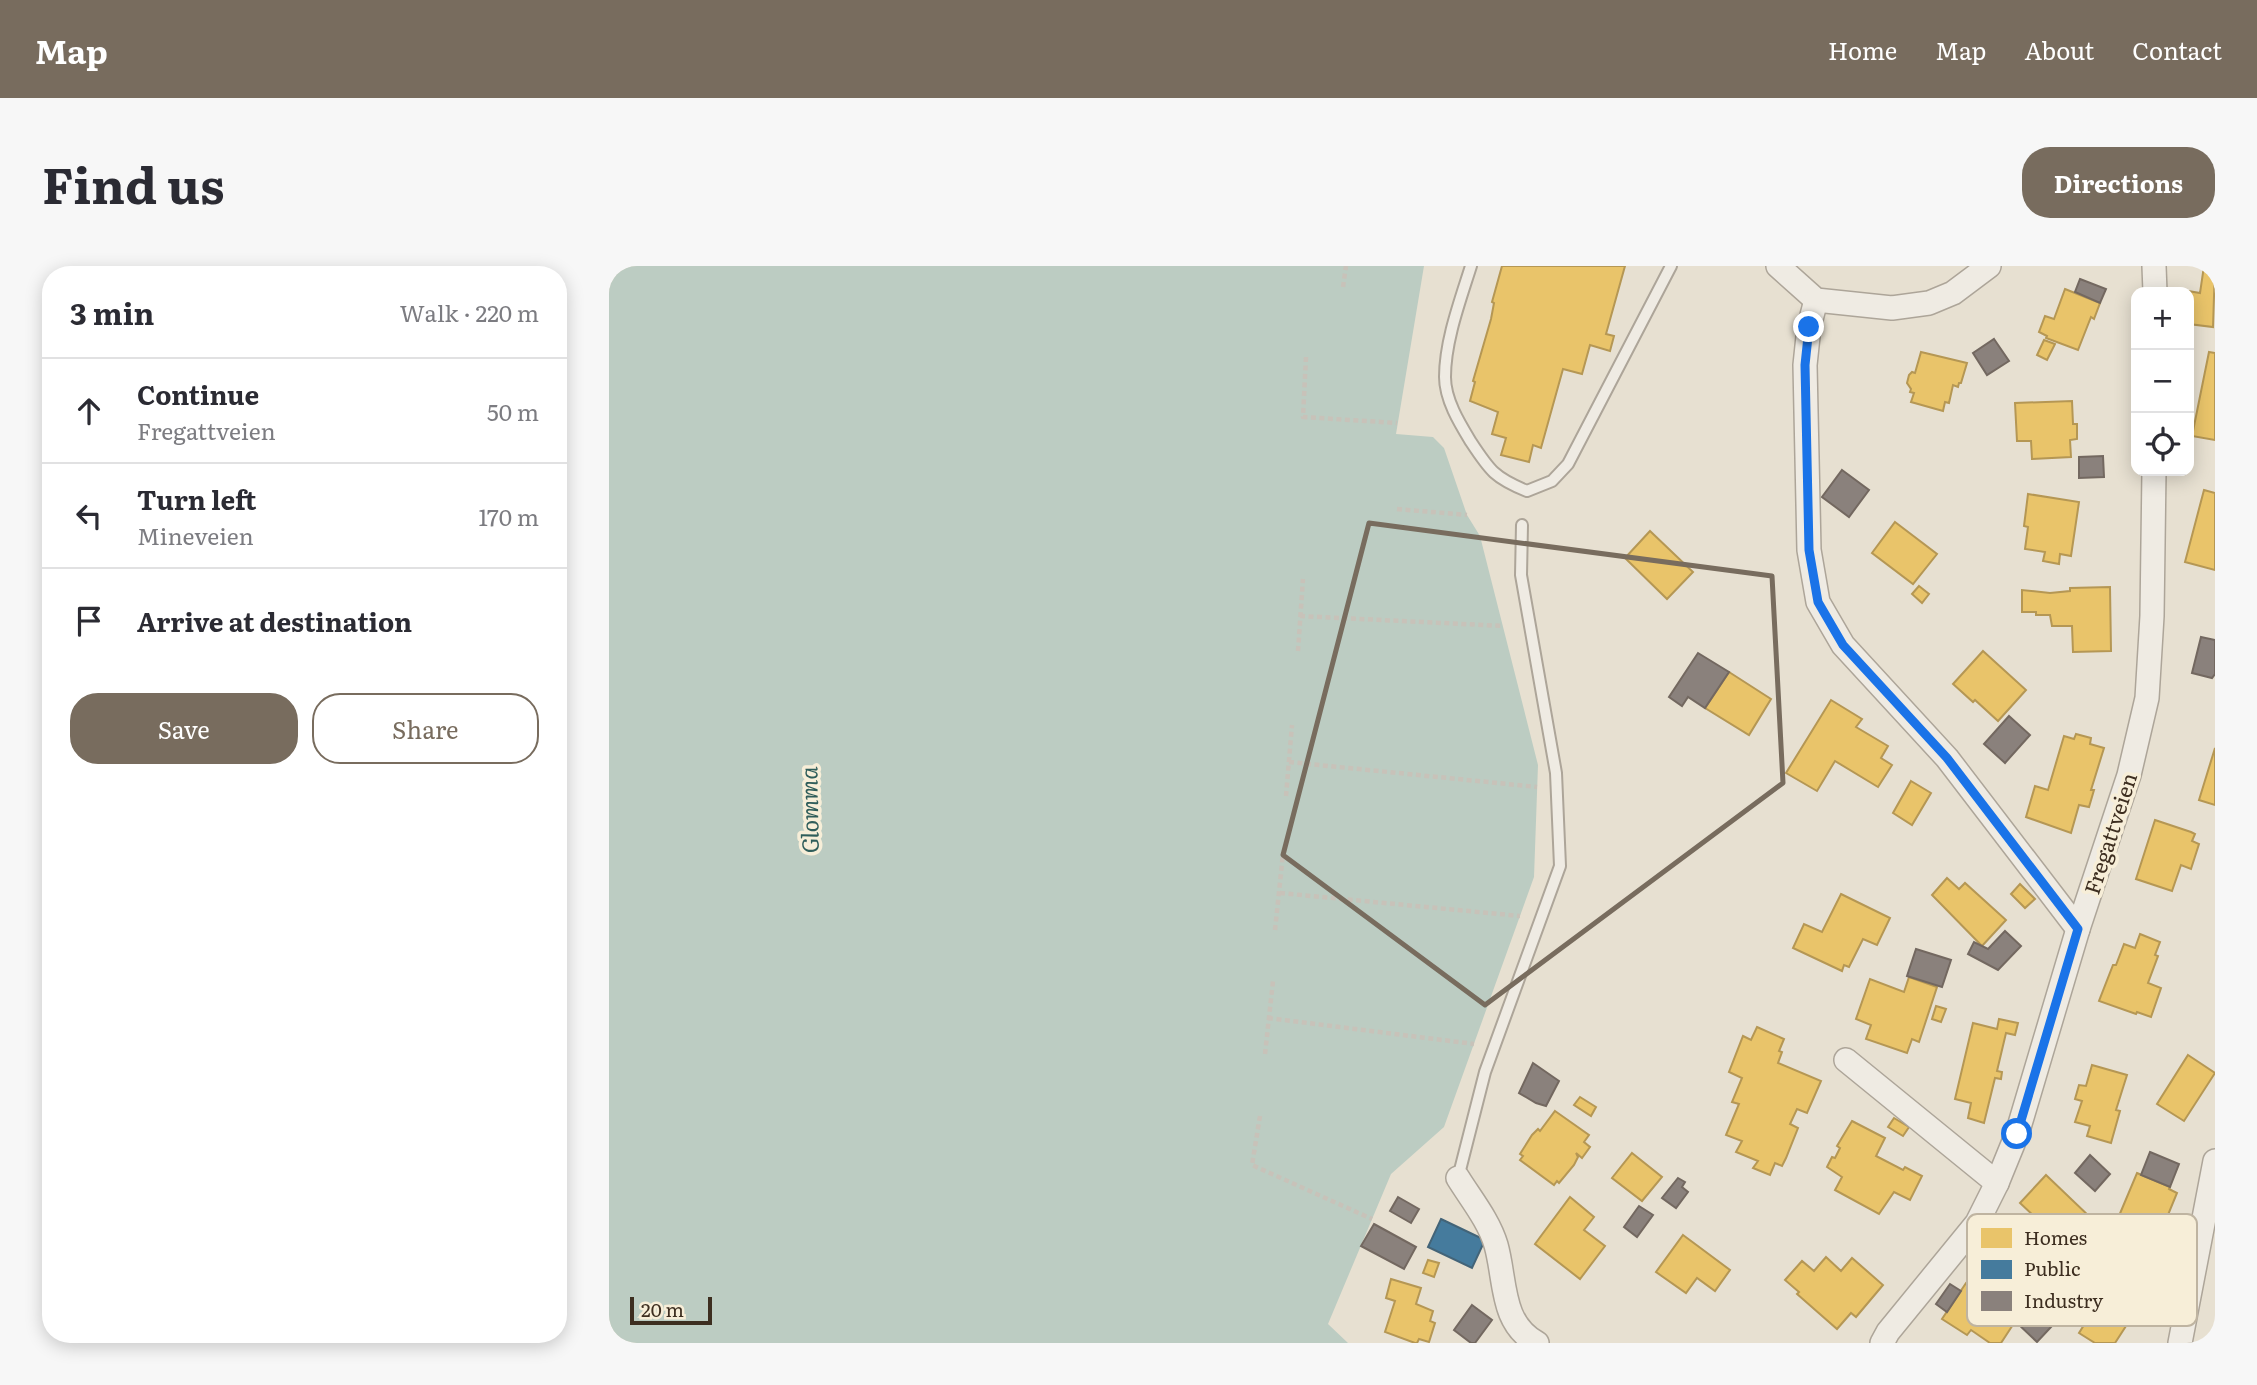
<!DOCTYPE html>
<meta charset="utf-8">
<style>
:root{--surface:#fff;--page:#f7f7f7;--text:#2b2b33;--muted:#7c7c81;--line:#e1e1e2;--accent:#786c5e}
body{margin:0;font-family:Literata,serif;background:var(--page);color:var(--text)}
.controls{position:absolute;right:21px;top:21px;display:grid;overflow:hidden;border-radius:14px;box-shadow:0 4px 18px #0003}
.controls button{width:63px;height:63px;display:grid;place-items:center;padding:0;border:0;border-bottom:2px solid var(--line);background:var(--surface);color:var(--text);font:35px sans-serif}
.scale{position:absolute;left:21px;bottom:18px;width:82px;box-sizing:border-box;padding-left:7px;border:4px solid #3d2e20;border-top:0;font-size:19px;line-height:24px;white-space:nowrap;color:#3d2e20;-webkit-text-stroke:5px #f7eed8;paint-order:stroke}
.stop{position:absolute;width:21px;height:21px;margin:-16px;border:5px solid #1a73e8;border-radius:50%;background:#fff}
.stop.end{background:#1a73e8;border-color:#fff;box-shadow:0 2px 7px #0008}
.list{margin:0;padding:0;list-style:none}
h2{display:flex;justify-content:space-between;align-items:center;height:91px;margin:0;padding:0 28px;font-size:30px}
h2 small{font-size:23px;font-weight:400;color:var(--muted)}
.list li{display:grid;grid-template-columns:46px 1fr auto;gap:21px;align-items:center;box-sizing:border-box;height:105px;padding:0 28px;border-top:2px solid var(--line)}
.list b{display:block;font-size:26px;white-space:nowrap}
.list p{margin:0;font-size:23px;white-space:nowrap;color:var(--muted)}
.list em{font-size:23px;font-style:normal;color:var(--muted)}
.actions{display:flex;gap:14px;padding:21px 28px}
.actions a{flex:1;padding:16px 0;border:2px solid var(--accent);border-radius:28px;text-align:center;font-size:24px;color:var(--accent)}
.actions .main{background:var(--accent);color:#fff}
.icon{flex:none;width:38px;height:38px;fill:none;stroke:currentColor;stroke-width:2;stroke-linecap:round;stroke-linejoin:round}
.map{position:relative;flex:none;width:1606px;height:1077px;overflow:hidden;border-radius:28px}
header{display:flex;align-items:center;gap:42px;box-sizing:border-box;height:98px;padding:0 35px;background:var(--accent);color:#fff}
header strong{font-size:33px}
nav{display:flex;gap:38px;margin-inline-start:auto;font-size:24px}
.intro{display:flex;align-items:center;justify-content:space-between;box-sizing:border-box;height:168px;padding:0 42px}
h1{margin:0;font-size:49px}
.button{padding:18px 32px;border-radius:28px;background:var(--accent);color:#fff;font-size:24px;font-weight:700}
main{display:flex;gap:42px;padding:0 42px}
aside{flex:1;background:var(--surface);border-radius:28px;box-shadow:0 4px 18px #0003}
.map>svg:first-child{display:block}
.water{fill:#bcccc2}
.homes{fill:#e9c46a;stroke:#b59754;stroke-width:2}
.public{fill:#457b9d;stroke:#436478;stroke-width:2}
.industry{fill:#8a817c;stroke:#736860;stroke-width:2}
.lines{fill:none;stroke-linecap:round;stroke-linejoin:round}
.lane-casing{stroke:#ada599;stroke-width:14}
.street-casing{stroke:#ada599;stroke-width:26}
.path{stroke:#c8c2b9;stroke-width:4.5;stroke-dasharray:5 3.5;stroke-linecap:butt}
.lane{stroke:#efebe3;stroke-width:10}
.street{stroke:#efebe3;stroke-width:23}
.route{stroke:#1a73e8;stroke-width:9}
.marked{fill:none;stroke:#786c5e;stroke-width:5;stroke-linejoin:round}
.labels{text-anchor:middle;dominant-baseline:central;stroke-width:7;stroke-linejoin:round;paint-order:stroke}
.street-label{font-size:21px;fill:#3d2e20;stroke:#f7eed8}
.water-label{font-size:23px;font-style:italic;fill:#2f5d5a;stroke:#f7eed8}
.key{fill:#f7eed8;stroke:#bfb4a1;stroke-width:2}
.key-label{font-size:19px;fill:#3d2e20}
</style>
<header>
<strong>Map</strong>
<nav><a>Home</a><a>Map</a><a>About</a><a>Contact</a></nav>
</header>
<div class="intro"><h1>Find us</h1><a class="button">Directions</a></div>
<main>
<aside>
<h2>3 min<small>Walk · 220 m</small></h2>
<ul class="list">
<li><svg class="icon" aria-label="ahead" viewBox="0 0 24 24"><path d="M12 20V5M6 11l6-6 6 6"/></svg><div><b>Continue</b><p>Fregattveien</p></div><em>50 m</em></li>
<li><svg class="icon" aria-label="left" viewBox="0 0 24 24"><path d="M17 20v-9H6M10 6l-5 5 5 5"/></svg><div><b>Turn left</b><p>Mineveien</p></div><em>170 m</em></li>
<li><svg class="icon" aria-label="arrive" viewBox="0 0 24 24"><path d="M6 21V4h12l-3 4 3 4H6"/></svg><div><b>Arrive at destination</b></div></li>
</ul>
<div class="actions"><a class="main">Save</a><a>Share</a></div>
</aside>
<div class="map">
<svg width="1606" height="1077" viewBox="0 0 1606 1077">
<rect width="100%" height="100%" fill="#e7e0d1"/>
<!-- water -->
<polygon class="water" points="0,0 815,0 787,168 824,171 835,182 858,249 871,270 929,499 925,611 835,861 782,908 719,1058 739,1077 0,1077"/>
<!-- homes -->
<g class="homes">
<polygon points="893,0 1016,0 997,68 1005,70 1001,85 981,79 973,108 954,103 932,182 924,179 920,196 892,189 897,172 883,168 889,146 861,135 866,116 864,115 882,53 885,37 883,36"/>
<polygon points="1595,0 1606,0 1604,61 1580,58 1579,25 1591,27"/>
<polygon points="1456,23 1491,37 1485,53 1482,51 1469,84 1437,72 1438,70 1430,66 1436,50 1445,53"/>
<polygon points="1435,74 1446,78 1438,94 1428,89"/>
<polygon points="1312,86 1358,97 1352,117 1350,117 1349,121 1344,119 1340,137 1336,136 1334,145 1302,136 1305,127 1301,126 1302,123 1298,117 1300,109 1303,106 1306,107"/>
<polygon points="1600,86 1606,87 1606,174 1583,170"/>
<polygon points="1463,135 1464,158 1468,158 1468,173 1461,174 1462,191 1423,193 1422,175 1408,175 1406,137"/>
<polygon points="1595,224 1606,227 1606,304 1576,296"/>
<polygon points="1419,228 1470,236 1462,290 1451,288 1450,298 1434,295 1436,286 1416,283 1419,261 1415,260"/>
<polygon points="1286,256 1328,288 1304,318 1263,287"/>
<polygon points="1041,265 1084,306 1058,333 1016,292"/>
<polygon points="1310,320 1320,328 1313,337 1303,328"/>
<polygon points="1501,321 1502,385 1464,386 1463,360 1443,360 1441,349 1427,349 1427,346 1413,346 1413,324 1441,327 1461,325 1461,322"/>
<polygon points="1374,385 1417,424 1389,455 1366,434 1364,436 1344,418"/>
<polygon points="1120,406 1162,433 1140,469 1096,442"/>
<polygon points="1222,434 1253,453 1247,461 1279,480 1272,492 1283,499 1269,521 1226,495 1208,525 1177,507"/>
<polygon points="1467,468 1482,472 1481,478 1495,482 1482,524 1485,524 1480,541 1470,539 1462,567 1417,551 1426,520 1439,524 1455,470 1465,473"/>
<polygon points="1606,482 1606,539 1590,534"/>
<polygon points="1302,515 1322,527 1303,559 1284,547"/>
<polygon points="1546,554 1582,566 1586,568 1583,575 1590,578 1582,603 1572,599 1563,625 1527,613"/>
<polygon points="1338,612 1350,623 1356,617 1397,654 1373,680 1323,629"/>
<polygon points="1411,618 1426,633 1416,642 1402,628"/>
<polygon points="1232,628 1281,652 1268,679 1254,673 1240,701 1235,699 1233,705 1184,682 1195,658 1213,666"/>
<polygon points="1531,668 1551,676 1546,689 1549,690 1539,717 1552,722 1542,751 1528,746 1527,748 1490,735 1504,699 1507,699 1515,678 1526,682"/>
<polygon points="1300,711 1328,721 1310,776 1303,773 1298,787 1257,773 1262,759 1247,753 1261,713 1295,726"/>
<polygon points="1327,740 1337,743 1332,756 1323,753"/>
<polygon points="1390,753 1409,757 1406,769 1397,767 1388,805 1393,806 1392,813 1386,812 1375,857 1359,852 1362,837 1346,833 1364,757 1388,763"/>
<polygon points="1148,761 1175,773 1170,785 1173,786 1169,797 1212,815 1198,847 1188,843 1181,858 1189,862 1177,892 1173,900 1166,897 1161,909 1144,902 1149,895 1127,886 1133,875 1117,869 1130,838 1123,836 1133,812 1120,806 1134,770 1142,774"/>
<polygon points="1579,789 1606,807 1575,855 1548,838"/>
<polygon points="1483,799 1518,809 1507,844 1511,845 1502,877 1478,870 1481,860 1466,856 1473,835 1466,833 1470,819 1477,820"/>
<polygon points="971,831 987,841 982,850 965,839"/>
<polygon points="946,845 980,869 975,876 981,881 973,892 967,887 969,891 965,899 950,917 948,915 945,919 911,894 914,890 911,888 923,869 929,863 931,865"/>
<polygon points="1285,852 1300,861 1294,870 1279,861"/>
<polygon points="1243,855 1276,872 1267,890 1294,904 1296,901 1313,910 1301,934 1285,926 1270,948 1226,924 1233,911 1218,901 1223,891 1226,892 1231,882 1228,880"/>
<polygon points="1023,887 1053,911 1033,935 1003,912"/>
<polygon points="1528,907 1561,921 1560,923 1568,927 1545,983 1509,968 1513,959 1507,957"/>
<polygon points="1437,909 1482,952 1456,979 1411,937"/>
<polygon points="961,931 985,951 975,964 996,980 971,1013 926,978"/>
<polygon points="1074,969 1121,1004 1106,1025 1088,1012 1077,1027 1047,1006"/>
<polygon points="1217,991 1232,1005 1243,992 1274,1019 1247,1051 1242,1047 1228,1063 1188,1028 1190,1026 1176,1014 1193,995 1205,1005"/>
<polygon points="819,994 830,997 825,1011 814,1007"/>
<polygon points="782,1013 812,1022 807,1038 824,1045 821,1055 826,1057 820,1076 810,1073 808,1077 806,1077 776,1066 786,1035 777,1032"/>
<polygon points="1357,1017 1378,1030 1382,1025 1392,1031 1388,1037 1409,1051 1392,1077 1381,1077 1362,1064 1358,1069 1333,1053"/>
<polygon points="1497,1024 1528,1043 1506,1077 1486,1077 1470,1067"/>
</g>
<!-- public -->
<polygon class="public" points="832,953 876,974 863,1002 819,981"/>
<!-- industry -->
<g class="industry">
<polygon points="1471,13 1497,23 1491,37 1466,26"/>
<polygon points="1385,73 1400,95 1378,109 1364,87"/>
<polygon points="1494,190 1495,211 1470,212 1470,191"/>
<polygon points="1233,204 1260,224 1240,251 1213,231"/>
<polygon points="1592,371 1606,374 1606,408 1603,412 1583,407"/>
<polygon points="1089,387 1120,406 1096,442 1079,431 1073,440 1060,431"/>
<polygon points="1400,450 1421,469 1396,497 1375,478"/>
<polygon points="1396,665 1412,680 1389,704 1359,688 1365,676 1379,683"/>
<polygon points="1307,683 1342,694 1333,721 1298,710"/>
<polygon points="924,797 950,815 937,840 927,837 910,827"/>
<polygon points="1541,886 1570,898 1561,921 1532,909"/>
<polygon points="1481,889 1501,908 1486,925 1466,907"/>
<polygon points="1069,912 1076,916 1073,921 1079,926 1067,942 1053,932"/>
<polygon points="789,931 810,943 802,957 781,945"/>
<polygon points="1030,940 1044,949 1028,971 1015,961"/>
<polygon points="765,958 807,981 795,1003 752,980"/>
<polygon points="1341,1018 1352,1025 1338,1046 1327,1038"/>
<polygon points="863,1039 883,1054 866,1077 862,1077 845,1064"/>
<polygon points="1422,1042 1442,1061 1428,1076 1408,1057"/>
</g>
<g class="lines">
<defs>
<g id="lane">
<path d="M862,0C851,35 836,75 836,111C836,134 851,158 862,176C881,205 886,212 918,225L943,215L959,198L1062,0"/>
<polyline points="849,912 876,806 951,600 947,507 912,309 913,259"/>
</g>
<g id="street">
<polyline points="1169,0 1207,34 1283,42 1320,37 1344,27 1380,0"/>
<polyline points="1545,0 1546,26"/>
<polyline points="1207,34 1200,61 1196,99 1200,284 1209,336 1234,379 1338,492 1469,663"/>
<polyline points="1237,794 1388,917"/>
<path d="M849,912C862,933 880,955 887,979C897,1014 891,1057 928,1077"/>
<polyline points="1273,1077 1279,1066 1368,957 1388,917 1408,868 1469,663 1520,509 1538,432 1543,350 1545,205"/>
<polyline points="1571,1077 1606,895"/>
</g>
</defs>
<!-- lane casing -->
<use href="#lane" class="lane-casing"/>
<!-- street casing -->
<use href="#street" class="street-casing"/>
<!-- path -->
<g class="path">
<polyline points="734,21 737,0"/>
<polyline points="697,91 694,151 788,157"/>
<polyline points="788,243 858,249"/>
<polyline points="691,350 894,360"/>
<polyline points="689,385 694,313"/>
<polyline points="680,496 928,521"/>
<polyline points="677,530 683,459"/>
<polyline points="671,627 911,650"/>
<polyline points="666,664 674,588"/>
<polyline points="659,752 865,778"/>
<polyline points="656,788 664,715"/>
<polyline points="651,850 643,899 763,953"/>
</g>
<!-- lane -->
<use href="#lane" class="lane"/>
<!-- street -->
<use href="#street" class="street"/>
</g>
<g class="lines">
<!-- route -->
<polyline class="route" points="1200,61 1196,99 1200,284 1209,336 1234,379 1338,492 1469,663 1408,868"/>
</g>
<!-- marked area -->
<path class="marked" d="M760,257L1163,310L1174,517L876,739L674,589Z"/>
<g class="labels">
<!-- street labels -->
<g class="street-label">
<text transform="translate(1500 567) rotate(-72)">Fregattveien</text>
</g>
<!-- water labels -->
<g class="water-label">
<text transform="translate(199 544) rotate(-91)">Glomma</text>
</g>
</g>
<!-- legend -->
<rect x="1358" y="948" width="230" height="112" rx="10" class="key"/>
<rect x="1372" y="962" width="31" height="20" fill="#e9c46a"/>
<rect x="1372" y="994" width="31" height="19" fill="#457b9d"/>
<rect x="1372" y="1025" width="31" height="20" fill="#8a817c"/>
<g class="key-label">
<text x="1415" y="979">Homes</text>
<text x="1415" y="1010">Public</text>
<text x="1415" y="1042">Industry</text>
</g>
</svg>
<div class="controls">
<button>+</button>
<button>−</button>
<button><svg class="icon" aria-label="locate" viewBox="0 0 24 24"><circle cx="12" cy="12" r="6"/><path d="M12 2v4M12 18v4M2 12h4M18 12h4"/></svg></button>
</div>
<div class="scale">20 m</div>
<div class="stop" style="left:1408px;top:868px"></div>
<div class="stop end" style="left:1200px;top:61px"></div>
</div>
</main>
